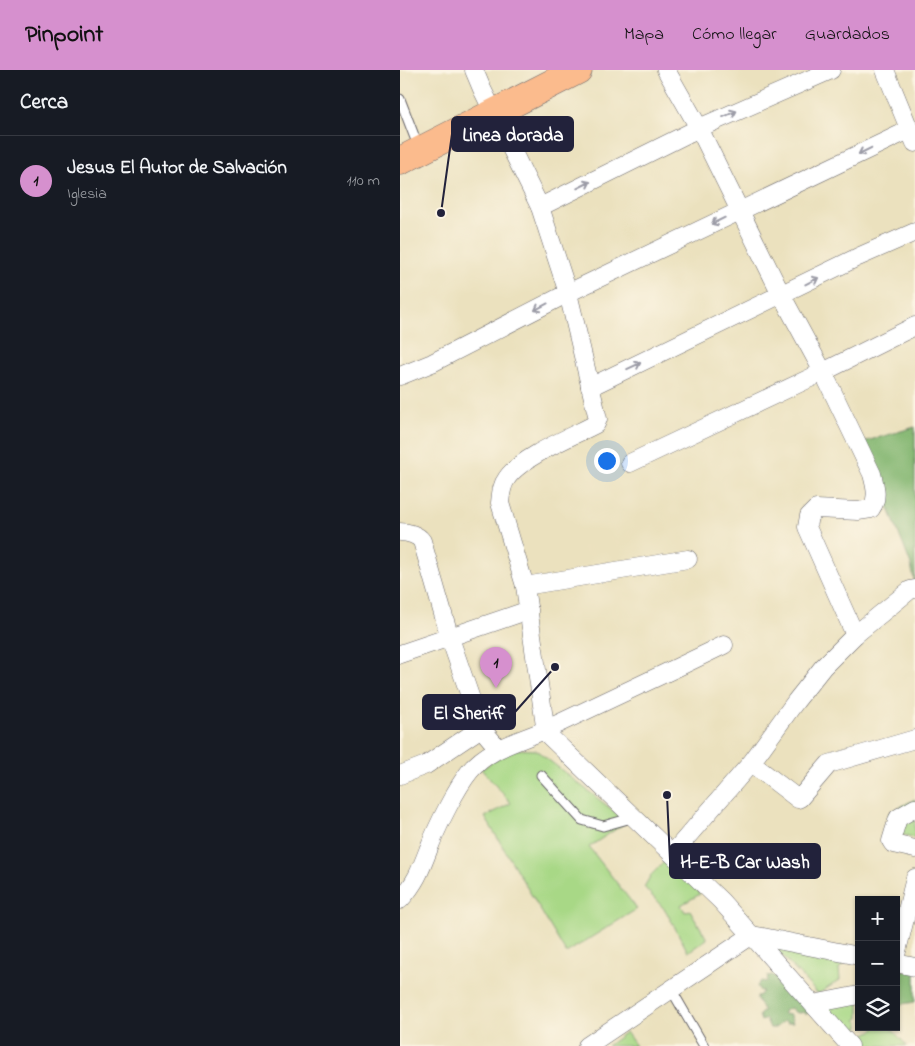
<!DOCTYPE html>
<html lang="es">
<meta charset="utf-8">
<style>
:root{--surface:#171b24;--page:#20242c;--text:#f1f3f6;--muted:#9ea1a6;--line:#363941;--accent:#d690ce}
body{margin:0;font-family:"Indie Flower",sans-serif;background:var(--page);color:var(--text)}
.controls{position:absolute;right:15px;bottom:15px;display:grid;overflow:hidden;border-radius:0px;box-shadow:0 1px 4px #0004}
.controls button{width:45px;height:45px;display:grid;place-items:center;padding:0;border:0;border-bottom:1px solid var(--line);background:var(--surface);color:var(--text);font:25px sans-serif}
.you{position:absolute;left:206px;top:390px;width:18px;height:18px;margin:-12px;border:4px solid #fff;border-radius:50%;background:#1a73e8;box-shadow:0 0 0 8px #1a73e833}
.badge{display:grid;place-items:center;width:32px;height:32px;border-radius:50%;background:var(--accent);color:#111;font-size:16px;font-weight:700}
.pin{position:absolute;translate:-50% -41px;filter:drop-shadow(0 1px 2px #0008)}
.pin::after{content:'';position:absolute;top:26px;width:18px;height:15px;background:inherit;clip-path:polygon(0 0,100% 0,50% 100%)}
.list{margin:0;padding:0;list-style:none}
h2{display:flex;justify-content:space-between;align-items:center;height:65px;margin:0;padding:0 20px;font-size:21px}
h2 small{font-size:16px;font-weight:400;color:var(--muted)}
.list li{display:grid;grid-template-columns:32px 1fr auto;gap:15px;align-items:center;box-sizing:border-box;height:90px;padding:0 20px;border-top:1px solid var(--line)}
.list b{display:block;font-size:19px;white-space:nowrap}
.list p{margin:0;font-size:16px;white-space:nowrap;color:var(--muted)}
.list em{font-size:16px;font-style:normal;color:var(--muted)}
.icon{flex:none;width:28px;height:28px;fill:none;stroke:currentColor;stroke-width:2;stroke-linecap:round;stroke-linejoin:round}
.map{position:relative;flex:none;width:515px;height:976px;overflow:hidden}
header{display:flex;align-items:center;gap:30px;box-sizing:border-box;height:70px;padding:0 25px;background:var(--accent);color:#111}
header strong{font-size:24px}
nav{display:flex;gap:28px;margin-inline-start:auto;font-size:18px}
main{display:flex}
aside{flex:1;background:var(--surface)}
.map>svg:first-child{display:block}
.green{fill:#a8d886;stroke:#657d60}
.forest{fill:#86b873;stroke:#546d57}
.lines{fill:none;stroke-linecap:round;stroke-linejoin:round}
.service-casing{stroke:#686569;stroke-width:11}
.minor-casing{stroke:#686569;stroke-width:19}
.primary-casing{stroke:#686569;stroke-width:29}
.service{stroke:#fff;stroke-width:9}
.minor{stroke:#fff;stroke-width:18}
.primary{stroke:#fbbb8d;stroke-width:28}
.oneway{stroke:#9c9ca7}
.leader{fill:none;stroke:#22223b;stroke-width:2}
.callout-dot{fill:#22223b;stroke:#fcf5e5;stroke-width:2}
.callout{fill:#22223b;stroke:#22223b;stroke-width:2}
.callout-label{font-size:19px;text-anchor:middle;font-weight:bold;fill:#fff}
</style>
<header>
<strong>Pinpoint</strong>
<nav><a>Mapa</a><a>Cómo llegar</a><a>Guardados</a></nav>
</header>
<main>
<aside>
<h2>Cerca<small></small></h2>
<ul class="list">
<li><span class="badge">1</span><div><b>Jesus El Autor de Salvación</b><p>Iglesia</p></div><em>110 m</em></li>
</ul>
</aside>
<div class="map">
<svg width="515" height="976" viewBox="0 0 515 976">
<rect width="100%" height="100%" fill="#fcf5e5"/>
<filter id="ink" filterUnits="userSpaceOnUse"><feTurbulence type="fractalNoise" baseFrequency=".02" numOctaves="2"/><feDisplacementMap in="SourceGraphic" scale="10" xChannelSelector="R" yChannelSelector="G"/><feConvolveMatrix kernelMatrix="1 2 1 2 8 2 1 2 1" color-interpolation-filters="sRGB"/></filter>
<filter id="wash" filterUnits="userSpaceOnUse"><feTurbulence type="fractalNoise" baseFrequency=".0096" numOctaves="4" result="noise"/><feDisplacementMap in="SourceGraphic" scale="20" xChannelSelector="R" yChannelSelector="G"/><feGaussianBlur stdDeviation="1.12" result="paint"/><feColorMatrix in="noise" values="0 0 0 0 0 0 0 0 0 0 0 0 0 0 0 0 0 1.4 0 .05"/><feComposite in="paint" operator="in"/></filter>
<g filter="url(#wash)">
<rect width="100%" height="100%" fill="#ebe1be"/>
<!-- green -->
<g class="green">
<polygon points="114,679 136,680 215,742 225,753 189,777 237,839 166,883 85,747 111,733 81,699"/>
<polygon points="515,729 515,768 486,760 489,743"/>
<polygon points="267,789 283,802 300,824 281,835 285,842 290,840 307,869 288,882 266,841 244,817 251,805"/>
<polygon points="371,874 446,890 439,899 440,910 418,924"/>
<polygon points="459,927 459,948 456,950 459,953 459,957 456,959 462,966 475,959 475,957 490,957 507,976 460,976 422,936"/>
<polygon points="226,962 236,976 207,976"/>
</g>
<!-- forest -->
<g class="forest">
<polygon points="515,357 515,514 511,495 463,372"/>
<polygon points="496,899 515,902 515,932 496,935"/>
<path d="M372,905L375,907L379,905L408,942L406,945L404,942C399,944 394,943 391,938L385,940L383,944L390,945L393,953H387L384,951L375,958H370L366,949L361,951L359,945L364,941L357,930V927L361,924L363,921H360L357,916L361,911L367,912L368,906Z"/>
</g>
</g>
<g filter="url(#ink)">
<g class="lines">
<defs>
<g id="service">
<polyline points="0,29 15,68"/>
<polyline points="141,705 182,750 203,756 235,747"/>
<polyline points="271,919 304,976"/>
</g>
<g id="minor">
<path d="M74,0L82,19L140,137L168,223L198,349L196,354C173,366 121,387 107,408C101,416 101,424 100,433L125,516L146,663L321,831L450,976"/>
<path d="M266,0L299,58L382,226L423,302L472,404C475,416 479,428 471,439L458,441L416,439L409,446L407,457L455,565"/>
<polyline points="485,0 515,73"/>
<polyline points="140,137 299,58 431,0"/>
<polyline points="0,306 32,293 168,223 509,60"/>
<polyline points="190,317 458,187 515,162"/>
<polyline points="230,393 423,302 515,256"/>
<path d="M0,462C8,462 18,465 22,471L50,568L81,658L98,678"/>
<polyline points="125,516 288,489"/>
<polyline points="0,584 129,540"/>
<polyline points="351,693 398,729 400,728 429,694 515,669"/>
<polyline points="0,705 26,695 81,658"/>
<polyline points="515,738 498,748 491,771 493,774 515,779"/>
<polyline points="273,783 351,693 396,631 423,597 455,565 510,520 515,519"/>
<path d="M0,830C16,813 21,799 29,778C37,757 56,718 70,701C91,676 122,671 149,658C208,630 266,603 324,575"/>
<polyline points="496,885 515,808"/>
<polyline points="496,893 515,897"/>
<polyline points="413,934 459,925"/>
<polyline points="187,976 352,865 459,886"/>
</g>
<polyline id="primary" points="0,91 178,0"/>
</defs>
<!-- service casing -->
<use href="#service" class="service-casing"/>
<!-- minor casing -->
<use href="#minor" class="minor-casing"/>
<!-- primary casing -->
<use href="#primary" class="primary-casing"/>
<!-- service -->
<use href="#service" class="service"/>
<!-- minor -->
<use href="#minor" class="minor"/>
<!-- primary -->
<use href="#primary" class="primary"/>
</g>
<!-- one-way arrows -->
<defs><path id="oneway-shaft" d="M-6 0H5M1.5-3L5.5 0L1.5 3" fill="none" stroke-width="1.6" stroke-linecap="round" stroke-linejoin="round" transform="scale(1.25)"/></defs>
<g class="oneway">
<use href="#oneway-shaft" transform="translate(330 44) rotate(-24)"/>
<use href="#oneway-shaft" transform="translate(465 81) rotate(154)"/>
<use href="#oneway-shaft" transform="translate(184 115) rotate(-26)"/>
<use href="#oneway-shaft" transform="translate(318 151) rotate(154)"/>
<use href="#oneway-shaft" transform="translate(412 211) rotate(-27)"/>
<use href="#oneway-shaft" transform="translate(141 237) rotate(152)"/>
<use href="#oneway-shaft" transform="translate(234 296) rotate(-25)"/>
</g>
</g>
<!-- callouts -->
<path class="leader" d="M41 143L52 64M155 597L115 642M267 725L270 791"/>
<g class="callout-dot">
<circle cx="41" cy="143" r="5"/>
<circle cx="155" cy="597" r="5"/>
<circle cx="267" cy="725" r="5"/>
</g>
<g class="callout">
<rect x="52" y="47" width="121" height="34" rx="5"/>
<rect x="23" y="625" width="92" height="34" rx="5"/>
<rect x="270" y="774" width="150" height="34" rx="5"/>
</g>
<g class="callout-label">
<text x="113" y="71">Linea dorada</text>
<text x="69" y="649">El Sheriff</text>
<text x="345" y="798">H-E-B Car Wash</text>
</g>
</svg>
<div class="controls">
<button>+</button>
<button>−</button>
<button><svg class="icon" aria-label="layers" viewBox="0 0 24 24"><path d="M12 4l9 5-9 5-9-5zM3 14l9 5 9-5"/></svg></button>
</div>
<div class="you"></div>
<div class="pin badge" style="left:96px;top:618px">1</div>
</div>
</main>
